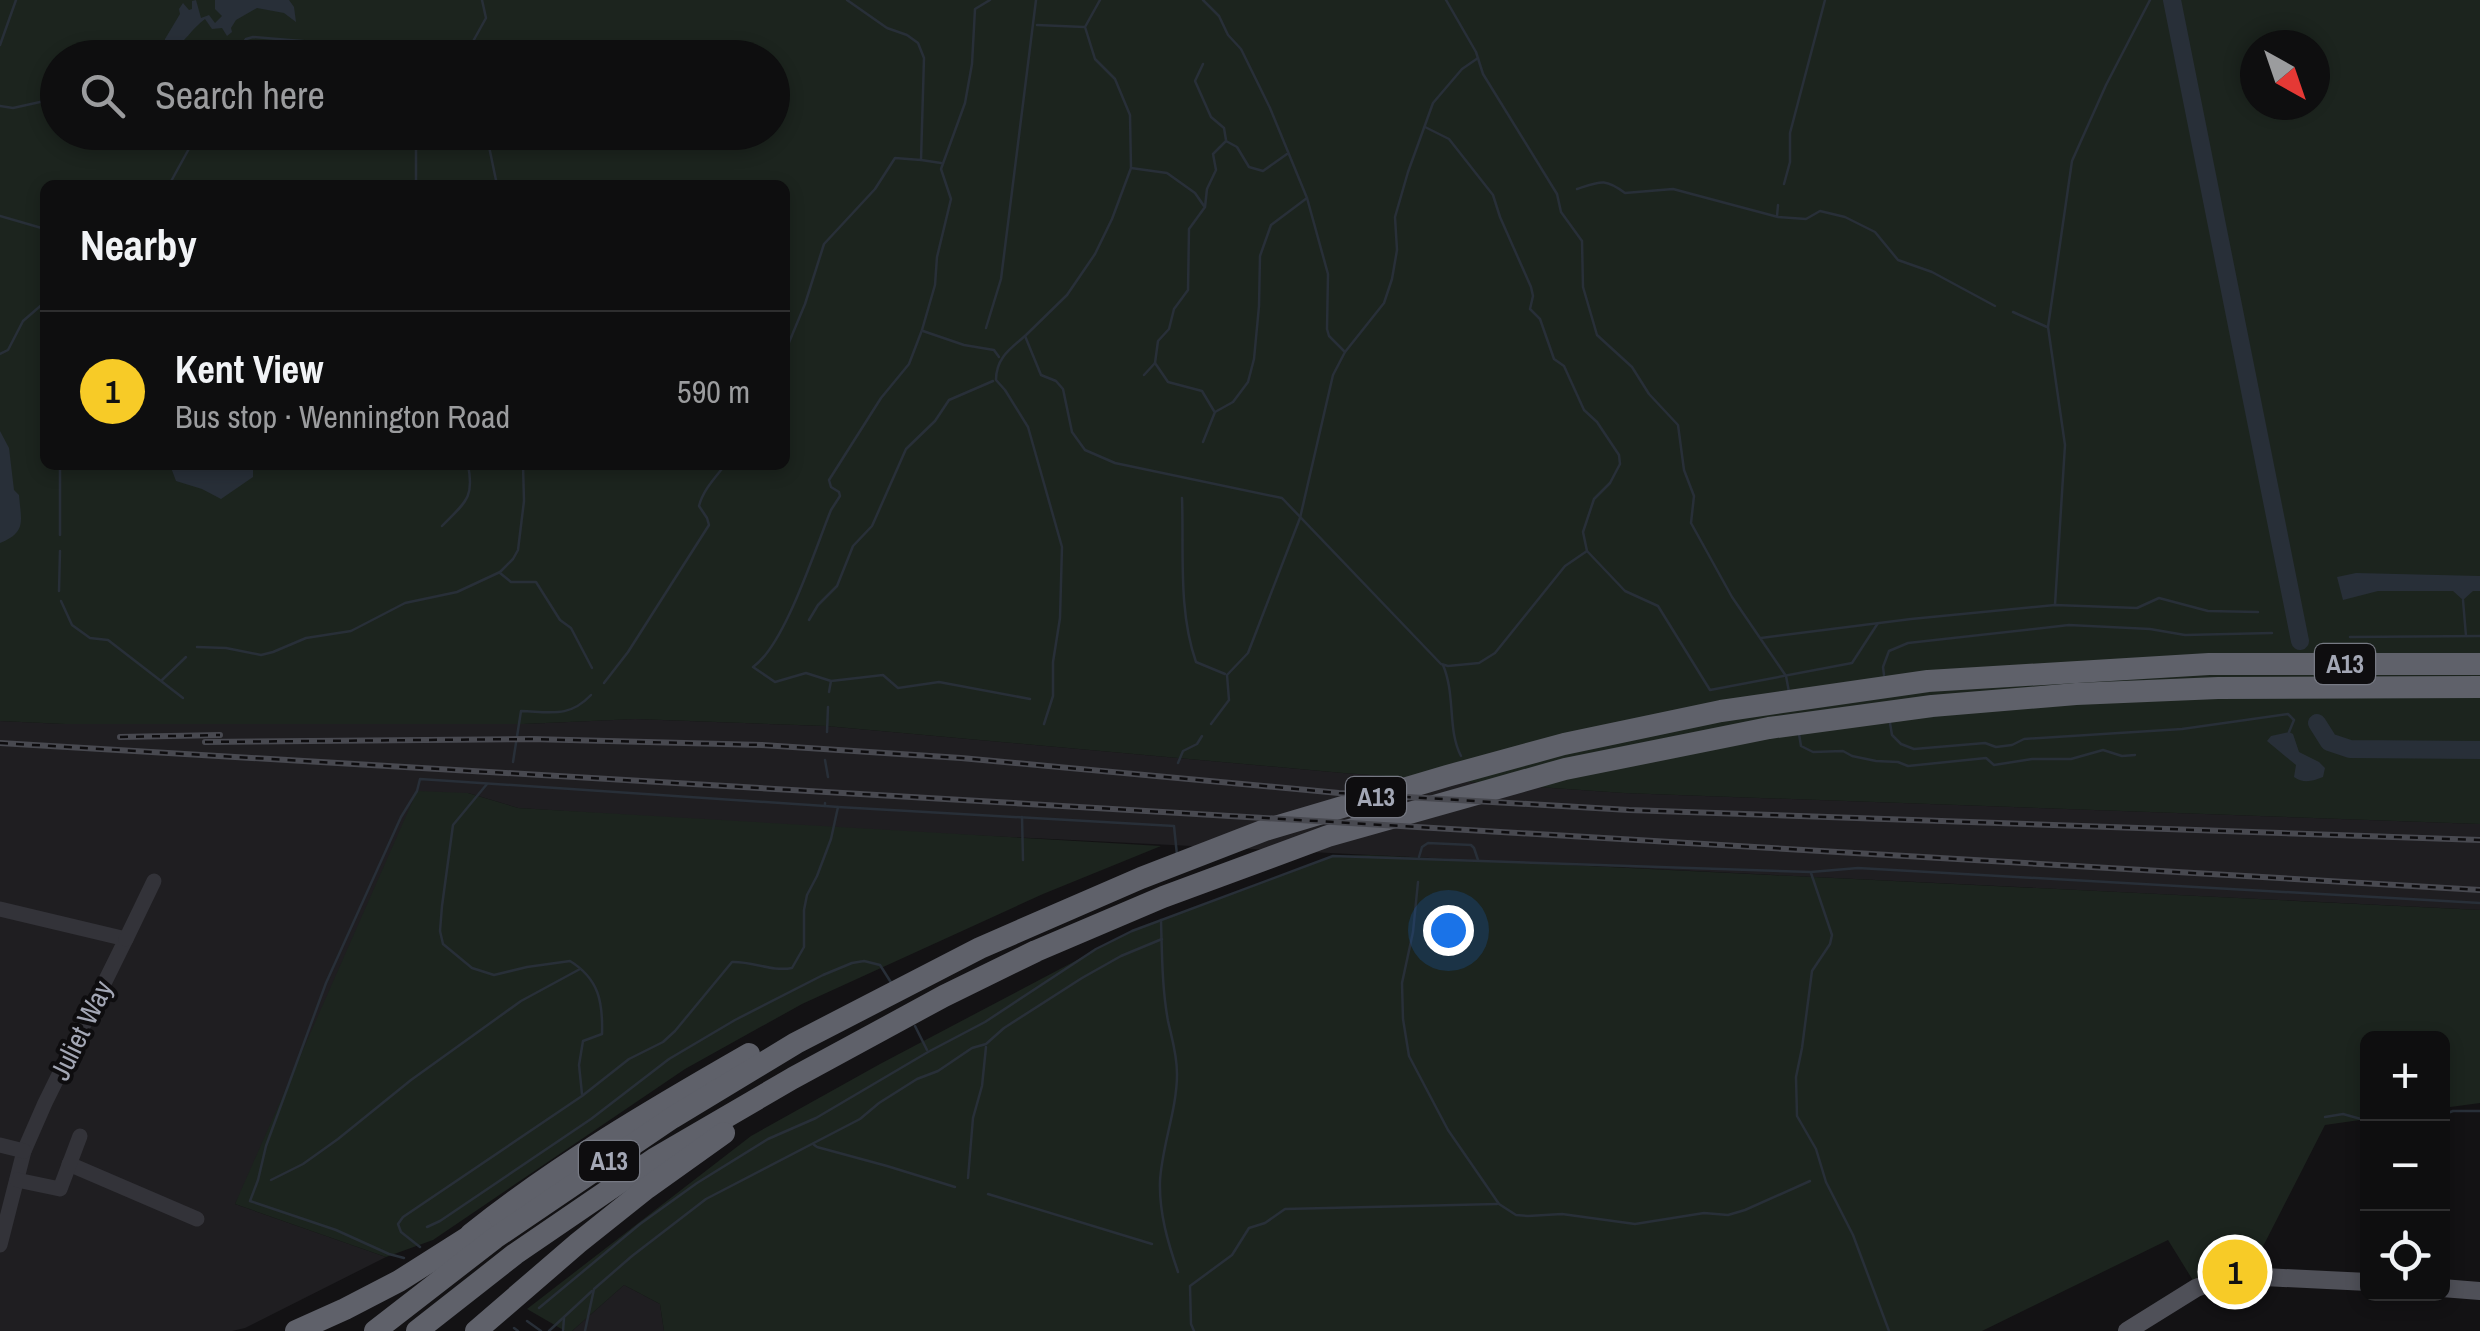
<!DOCTYPE html>
<meta charset="utf-8">
<style>
:root{--surface:#0e0e0f;--page:#1c1c1d;--text:#f1f3f6;--muted:#9b9c9e;--line:#2e2e2f;--accent:#f7cb27}
body{margin:0;font-family:"Archivo Narrow",sans-serif;background:var(--page);color:var(--text)}
.controls{position:absolute;right:30px;bottom:30px;display:grid;overflow:hidden;border-radius:15px;box-shadow:0 5px 15px #0003}
.controls button{width:90px;height:90px;display:grid;place-items:center;padding:0;border:0;border-bottom:2px solid var(--line);background:var(--surface);color:var(--text);font:50px sans-serif}
.compass{position:absolute;left:2240px;top:30px;width:90px;height:90px;border-radius:50%;background:var(--surface);box-shadow:0 5px 15px #0003;rotate:140deg}
.you{position:absolute;left:1448px;top:930px;width:35px;height:35px;margin:-25px;border:8px solid #fff;border-radius:50%;background:#1a73e8;box-shadow:0 0 0 15px #1a73e833}
.badge{display:grid;place-items:center;width:65px;height:65px;border-radius:50%;background:var(--accent);color:#111;font-size:32px;font-weight:700}
.pin{position:absolute;translate:-50% -50%;border:5px solid #fff;box-shadow:0 2px 10px #0006}
.list{margin:0;padding:0;list-style:none}
h2{display:flex;justify-content:space-between;align-items:center;height:130px;margin:0;padding:0 40px;font-size:42px}
h2 small{font-size:32px;font-weight:400;color:var(--muted)}
.list li{display:grid;grid-template-columns:65px 1fr auto;gap:30px;align-items:center;box-sizing:border-box;height:160px;padding:0 40px;border-top:2px solid var(--line)}
.list b{display:block;font-size:38px;white-space:nowrap}
.list p{margin:0;font-size:32px;white-space:nowrap;color:var(--muted)}
.list em{font-size:32px;font-style:normal;color:var(--muted)}
.icon{flex:none;width:55px;height:55px;fill:none;stroke:currentColor;stroke-width:2;stroke-linecap:round;stroke-linejoin:round}
.map{position:relative;flex:none;width:2480px;height:1331px;overflow:hidden}
.search{position:absolute;background:var(--surface);box-shadow:0 5px 15px #0003;left:40px;top:40px;width:750px;height:110px;display:flex;align-items:center;gap:25px;box-sizing:border-box;padding:0 35px;border-radius:55px;color:var(--muted);font-size:38px}
.panel{position:absolute;background:var(--surface);box-shadow:0 5px 15px #0003;left:40px;top:180px;width:750px;height:290px;border-radius:15px}
.map>svg:first-child{display:block}
.built{fill:#1f1e21}
.green{fill:#1c241e;fill-rule:evenodd}
.water{fill:#282f38}
.lines{fill:none;stroke-linecap:round;stroke-linejoin:round}
.stream{stroke:#282f38;stroke-width:2.5}
.river{stroke:#282f38;stroke-width:18}
.minor{stroke:#333339;stroke-width:15}
.major{stroke:#4f5058;stroke-width:18}
.highway{stroke:#5f616a;stroke-width:22}
.rail-casing{stroke:#484950;stroke-width:6}
.rail{stroke:#0e0d0f;stroke-width:2.5;stroke-dasharray:8;stroke-linecap:butt}
.labels{text-anchor:middle;dominant-baseline:central;stroke-width:8;stroke-linejoin:round;paint-order:stroke}
.shield{fill:#0e0d0f;stroke:#767983;stroke-width:2.5}
.shield-label{font-size:25px;font-weight:bold;fill:#a3a7b5}
.street-label{font-size:28px;fill:#a3a7b5;stroke:#0e0d0f}
</style>
<div class="map">
<svg width="2480" height="1331" viewBox="0 0 2480 1331">
<rect width="100%" height="100%" fill="#131214"/>
<!-- built -->
<g class="built">
<polygon points="635,719 826,726 1343,773 1624,793 2480,824 2480,910 808,827 518,808 468,793 235,1204 386,1257 245,1328 232,1331 0,1331 0,721 65,724 523,724"/>
<polygon points="624,1285 660,1304 664,1331 572,1331"/>
</g>
<!-- green -->
<g class="green">
<path d="M0,0H2480V824L1624,793L1343,773L826,726L636,719L523,724H65L0,721ZM2255,45H2315V105H2255ZM58,58H772V132H58ZM45,185H785V465H45Z"/>
<polygon points="417,791 468,793 518,808 1161,846 1043,894 802,1004 685,1069 433,1240 386,1257 235,1204"/>
<polygon points="1368,855 2480,910 2480,1103 2443,1108 2442,1038 2368,1038 2367,1119 2325,1125 2251,1270 2217,1271 2194,1282 2168,1240 1982,1331 664,1331 660,1304 624,1285 572,1331 565,1331 527,1309 751,1136 880,1064 1132,931 1333,856"/>
</g>
<!-- water -->
<g class="water">
<path d="M196,0L201,18L209,15L215,23L222,16L215,9V0H289L294,7L296,22L284,13L257,8L236,20L231,28L232,32L227,36L222,28L212,29L205,19C192,28 185,43 172,49L171,57H157L156,52L165,49V39L180,14L179,9L183,3L189,10L192,9V1Z"/>
<path d="M0,431L9,448L14,490L19,495C21,521 27,532 0,543Z"/>
<polygon points="170,465 253,465 253,477 221,499 202,489 176,481"/>
<polygon points="2356,573 2480,576 2480,591 2473,591 2463,600 2453,591 2378,591 2343,600 2337,577"/>
<path d="M2289,732L2293,734L2299,752L2319,762L2325,768L2323,777C2313,781 2304,784 2294,777L2296,765L2267,741L2271,736Z"/>
</g>
<g class="lines">
<!-- stream -->
<g class="stream">
<path d="M990,0L975,9L972,64L965,103L941,169L951,199L937,257L935,285L922,330L909,364L881,398L829,480L831,487L839,492L840,496L831,510C815,549 785,645 753,667L775,682L806,673L831,681L883,675L898,688L939,682L1030,699"/>
<polyline points="1100,0 1085,27 1095,59 1115,79 1130,115 1131,168 1112,219 1095,254 1067,295 1025,336 1041,375 1056,381 1063,389 1072,432 1085,450 1115,463 1282,498 1441,664 1448,666 1479,663 1495,653 1565,566 1587,551"/>
<polyline points="1203,0 1219,16 1228,35 1241,49 1270,108 1307,198 1328,274 1327,329 1329,336 1344,351"/>
<polyline points="1446,0 1476,52 1483,74 1557,194"/>
<polyline points="1037,25 1084,27"/>
<polyline points="0,45 16,0"/>
<polyline points="400,48 466,54"/>
<polyline points="233,58 246,39 253,37 385,48"/>
<polyline points="467,58 466,54 486,18 482,0"/>
<polyline points="1203,64 1195,81 1211,117 1224,128 1226,140"/>
<polyline points="0,106 13,108 58,98"/>
<polyline points="1425,127 1449,139 1493,195 1500,217 1531,287 1533,296 1530,309 1540,319 1554,359 1564,366 1584,410 1597,422 1619,455 1620,464 1610,483 1594,499 1583,532 1587,551 1625,591 1658,606 1710,690 1852,663 1878,623"/>
<polyline points="416,132 416,185"/>
<polyline points="486,132 497,185"/>
<polyline points="921,160 941,163"/>
<polyline points="1131,168 1167,173 1195,193 1204,206"/>
<polyline points="1784,184 1790,162 1790,133 1825,0"/>
<polyline points="169,185 191,145 196,132"/>
<path d="M1577,189C1601,181 1605,178 1625,193L1673,189L1778,217L1806,219L1820,211L1845,217L1875,232L1898,260L1932,272L1995,306"/>
<polyline points="1557,194 1561,212 1582,241 1583,287 1597,335 1632,367 1649,394 1678,425 1684,470 1694,496 1691,523 1732,597 1786,676 1789,692"/>
<polyline points="0,216 45,229"/>
<polyline points="1777,216 1778,205"/>
<polyline points="2013,312 2047,327"/>
<polyline points="986,328 1001,279 1036,0"/>
<polyline points="923,331 964,345 994,350 999,357"/>
<path d="M1025,336C1010,349 996,358 996,380L1005,390L1028,427L1062,547L1060,618L1053,662V696L1044,724"/>
<polyline points="785,352 805,304 824,244 875,189 895,158 921,160 924,58 918,43 907,35 887,28 847,0"/>
<polyline points="0,354 8,350 23,321 45,302"/>
<polyline points="1155,363 1168,382 1202,391 1214,411"/>
<polyline points="1144,375 1155,363 1158,341 1169,329 1174,309 1188,290 1189,229 1205,207 1207,189 1216,170 1213,154 1226,141 1237,147 1249,167 1263,171 1287,154"/>
<polyline points="1203,442 1215,412 1233,402 1248,382 1254,359 1259,306 1260,256 1271,225 1307,198"/>
<polyline points="60,465 60,535"/>
<path d="M1182,498C1184,551 1178,611 1196,662L1225,674"/>
<path d="M442,526C464,503 475,499 468,465"/>
<polyline points="500,573 511,582 536,582 560,620 571,628 592,668"/>
<polyline points="59,591 60,551"/>
<polyline points="2463,600 2466,636"/>
<polyline points="61,601 72,625 90,638 108,640 183,698"/>
<polyline points="2055,605 2065,445 2048,327 2072,161 2106,85 2150,0"/>
<polyline points="809,620 818,605 837,586 853,546 872,526 906,449 935,421 949,400 993,381"/>
<polyline points="2350,637 2480,636"/>
<polyline points="1761,638 1911,619 2055,605 2137,608 2159,598 2208,611 2258,612"/>
<polyline points="197,647 226,648 261,655 273,652 306,638 351,631 405,603 457,592 500,572 513,559 518,550 524,501 523,465"/>
<path d="M1443,665C1456,696 1447,729 1461,756"/>
<polyline points="1884,675 1883,667 1889,651 1908,643 2069,625 2150,629 2185,635 2272,633"/>
<polyline points="162,680 186,657"/>
<path d="M604,683L628,652L709,525L707,518L699,506C703,490 715,478 725,465"/>
<polyline points="829,692 831,681"/>
<polyline points="1890,723 1892,735 1901,744 1914,749 1985,743 1996,747 2012,745 2024,739 2182,729 2288,714 2294,720 2289,732"/>
<polyline points="1211,724 1229,700 1227,675 1248,653 1300,518 1333,375 1345,352 1384,303 1392,279 1397,250 1395,217 1408,172 1433,103 1462,69 1478,58"/>
<polyline points="827,732 828,707"/>
<polyline points="1799,734 1801,746 1813,752 1843,751 1852,756 1876,761 1898,762 1908,766 1986,758 1994,765 2032,759 2071,759 2103,750 2122,756 2135,755"/>
<polyline points="825,760 828,777"/>
<path d="M513,762L521,711C551,712 569,718 591,695"/>
<polyline points="1178,763 1183,751 1197,744 1202,736"/>
<path d="M487,784L453,825L442,906L440,931L443,944L472,968L494,975L527,967L570,961C599,979 603,1002 602,1034L583,1041L579,1065L582,1094"/>
<polyline points="838,807 1174,826 1177,855"/>
<polyline points="1022,817 1023,860"/>
<polyline points="1419,857 1422,847 1428,843 1471,845 1474,848 1478,860"/>
<polyline points="1811,873 1832,935 1830,944 1812,971 1802,1048 1796,1077 1797,1116 1816,1149 1826,1182 1853,1235 1889,1331"/>
<polyline points="1418,882 1413,932 1402,983 1403,1019 1409,1056 1448,1130 1499,1204 1516,1215 1528,1216 1562,1214 1635,1224 1704,1213 1728,1215 1745,1210 1810,1181"/>
<path d="M1161,920C1162,954 1162,988 1168,1021C1172,1039 1177,1054 1177,1074C1177,1110 1162,1145 1160,1181C1159,1213 1168,1243 1178,1272"/>
<polyline points="915,1026 927,1050"/>
<polyline points="2442,1115 2453,1111 2480,1111"/>
<polyline points="2325,1117 2343,1114 2368,1121"/>
<polyline points="813,1144 817,1147 887,1166 955,1187"/>
<polyline points="968,1178 973,1118 982,1086 986,1047"/>
<polyline points="271,1180 303,1164 338,1139 411,1080 521,1001 580,969"/>
<polyline points="988,1194 1152,1244"/>
<polyline points="427,1227 440,1221 591,1119 669,1059 735,1020 823,975 852,963 864,961 880,965 892,984"/>
<path d="M420,1247L401,1232L398,1224L403,1217L582,1096L629,1059L663,1042L675,1031L732,962C753,961 771,972 792,968L804,947V910L807,895L817,876L831,839L838,807L825,806V803"/>
<polyline points="404,1258 389,1254 336,1230 250,1201 258,1180 266,1146 326,983 401,817 417,791 420,779 825,806"/>
<polyline points="539,1308 640,1224 697,1183 768,1139 816,1118 928,1052 985,1022 1096,949 1132,931 1333,856 1811,872 1858,868 2480,903"/>
<polyline points="527,1321 541,1331"/>
<polyline points="514,1328 518,1331"/>
<polyline points="549,1331 592,1291"/>
<polyline points="563,1331 564,1318"/>
<polyline points="585,1331 594,1289 632,1256 706,1199 860,1119 879,1103 917,1079 938,1071 972,1048 986,1044 1004,1028 1082,978 1121,956 1162,939"/>
<polyline points="1194,1331 1191,1324 1190,1286 1232,1255 1249,1228 1265,1223 1285,1209 1497,1204"/>
</g>
<!-- river -->
<g class="river">
<polyline points="2172,0 2300,641"/>
<polyline points="2317,723 2329,742 2350,749 2480,750"/>
</g>
<!-- minor -->
<g class="minor">
<polyline points="0,909 126,939 45,1103 24,1151 0,1245"/>
<polyline points="126,939 154,881"/>
<polyline points="0,1145 24,1151"/>
<polyline points="69,1164 197,1219"/>
<polyline points="17,1180 60,1189 80,1136"/>
</g>
<!-- major -->
<g class="major">
<polyline points="2442,1288 2480,1291"/>
<polyline points="2127,1331 2196,1288 2215,1281 2264,1277 2368,1282"/>
</g>
<!-- highway -->
<g class="highway">
<path d="M471,1234C557,1165 653,1109 749,1054"/>
<polyline points="296,1331 345,1309 399,1281 481,1229"/>
<polyline points="375,1331 495,1238 672,1118 796,1043 980,948 1141,878 1265,830 1447,776 1564,744 1721,711 1928,681 2209,664 2480,664"/>
<polyline points="417,1331 515,1254 654,1159 793,1078 944,996 1036,951 1163,897 1328,836 1565,769 1769,728 1932,706 2076,694 2218,688 2480,687"/>
<polyline points="476,1331 578,1243 647,1188 724,1133"/>
</g>
<defs>
<g id="rail">
<polyline points="120,737 220,735"/>
<polyline points="205,742 531,739 762,745 961,758 1339,793 1629,810 2480,840"/>
<polyline points="0,743 2480,890"/>
</g>
</defs>
<!-- rail casing -->
<use href="#rail" class="rail-casing"/>
<!-- rail -->
<use href="#rail" class="rail"/>
</g>
<g class="labels">
<!-- shield labels -->
<g class="shield">
<rect x="2315" y="644" width="60" height="40" rx="8"/>
<rect x="1346" y="777" width="60" height="40" rx="8"/>
<rect x="579" y="1141" width="60" height="40" rx="8"/>
</g>
<g class="shield-label">
<text x="2345" y="664">A13</text>
<text x="1376" y="797">A13</text>
<text x="609" y="1161">A13</text>
</g>
<!-- street labels -->
<g class="street-label">
<text transform="translate(81 1030) rotate(-64)">Juliet Way</text>
</g>
</g>
</svg>
<div class="controls">
<button>+</button>
<button>−</button>
<button><svg class="icon" aria-label="locate" viewBox="0 0 24 24"><circle cx="12" cy="12" r="6"/><path d="M12 2v4M12 18v4M2 12h4M18 12h4"/></svg></button>
</div>
<svg class="compass" viewBox="-18 -18 36 36"><path d="M0-13l5 13h-10z" fill="#e53935"/><path d="M0 13l5-13h-10z" fill="#9b9c9e"/></svg>
<div class="you"></div>
<div class="pin badge" style="left:2235px;top:1272px">1</div>
<div class="search"><svg class="icon" aria-label="search" viewBox="0 0 24 24"><circle cx="10" cy="10" r="6"/><path d="M15 15l6 6"/></svg>Search here</div>
<section class="panel">
<h2>Nearby<small></small></h2>
<ul class="list">
<li><span class="badge">1</span><div><b>Kent View</b><p>Bus stop · Wennington Road</p></div><em>590 m</em></li>
</ul>
</section>
</div>
